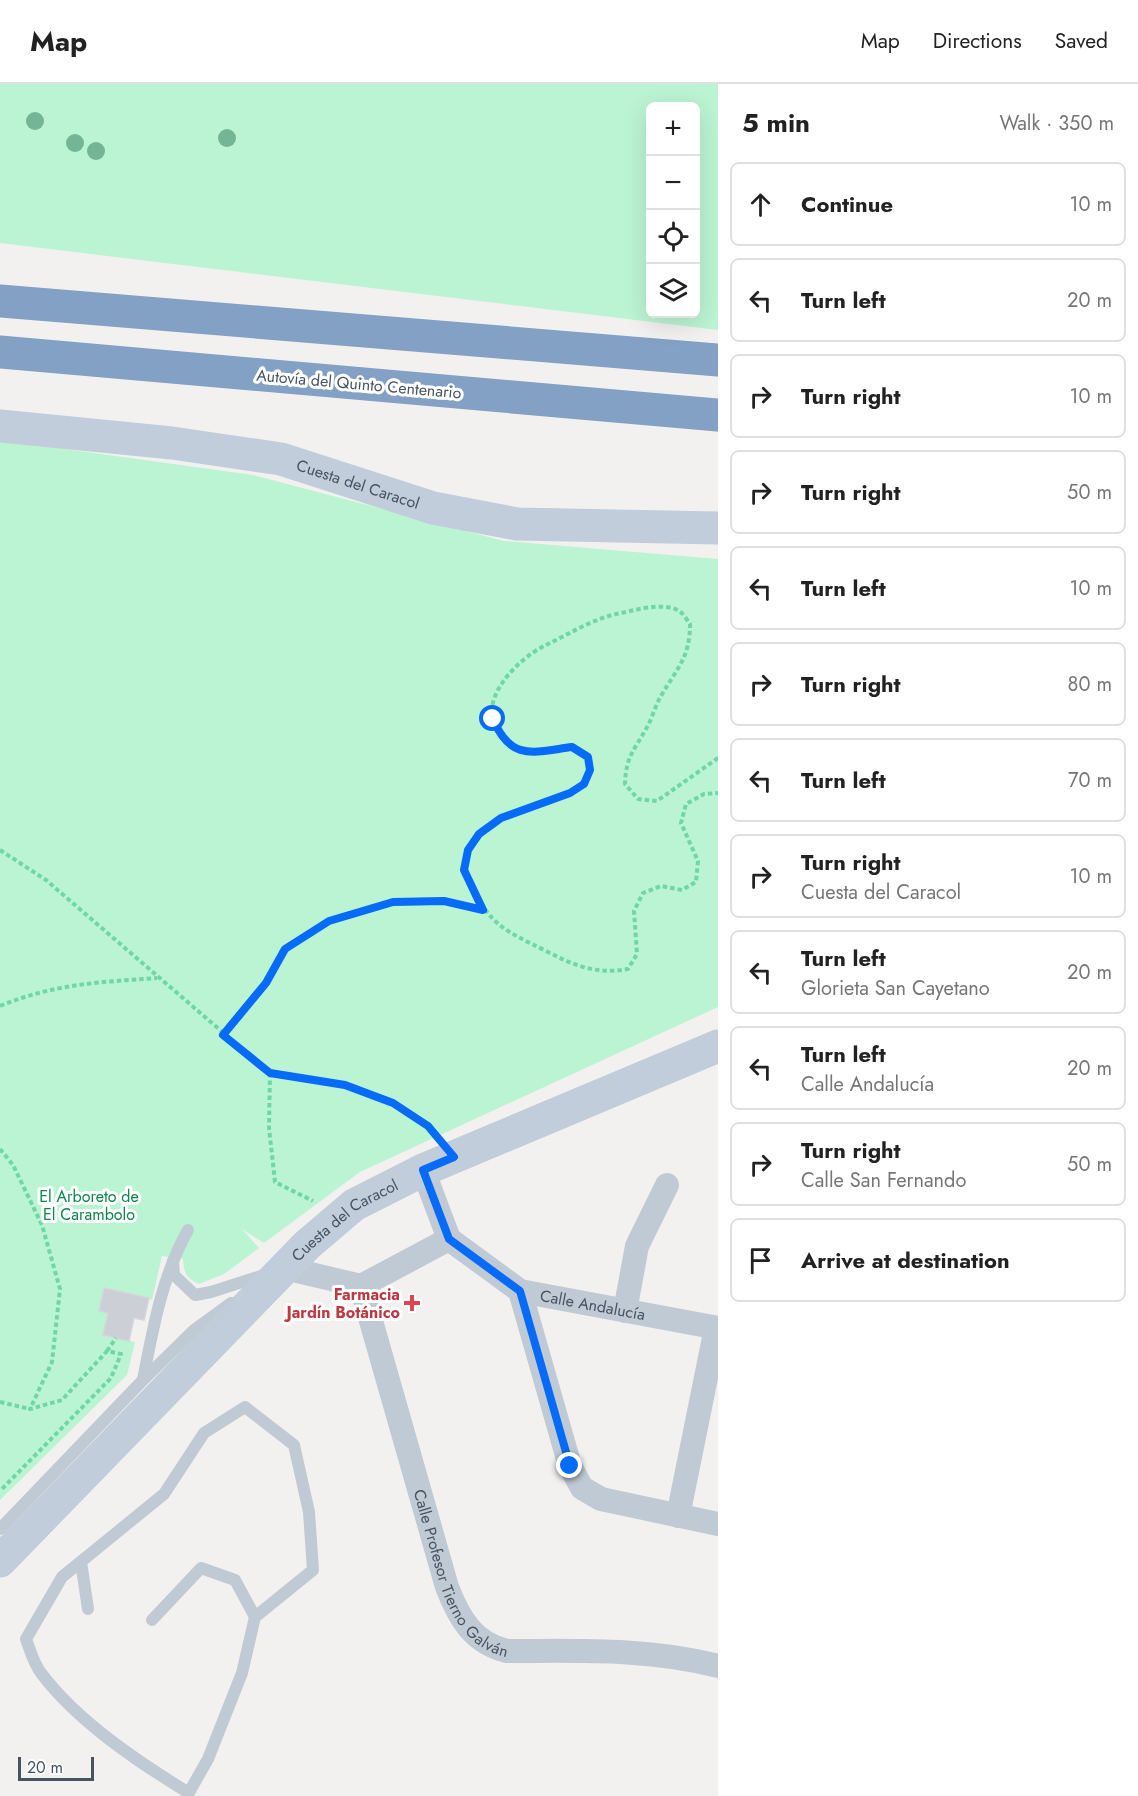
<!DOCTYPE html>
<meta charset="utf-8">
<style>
:root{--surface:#fff;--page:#f2f2f2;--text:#222;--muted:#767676;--line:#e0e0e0}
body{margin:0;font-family:Jost,sans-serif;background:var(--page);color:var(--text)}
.controls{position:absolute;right:18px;top:18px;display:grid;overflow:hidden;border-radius:9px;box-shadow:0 6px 24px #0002}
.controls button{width:54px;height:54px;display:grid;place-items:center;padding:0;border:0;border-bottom:2px solid var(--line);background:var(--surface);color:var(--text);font:30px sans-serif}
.scale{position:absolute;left:18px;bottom:15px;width:76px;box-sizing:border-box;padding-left:6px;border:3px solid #465360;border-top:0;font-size:16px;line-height:21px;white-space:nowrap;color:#465360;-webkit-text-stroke:4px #fff;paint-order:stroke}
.stop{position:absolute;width:18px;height:18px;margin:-14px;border:4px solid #056bf8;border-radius:50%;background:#fff}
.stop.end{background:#056bf8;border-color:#fff;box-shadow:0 2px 6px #0008}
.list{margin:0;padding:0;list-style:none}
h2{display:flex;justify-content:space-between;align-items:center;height:78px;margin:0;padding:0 24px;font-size:26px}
h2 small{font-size:20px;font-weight:400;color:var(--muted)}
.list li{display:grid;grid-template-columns:39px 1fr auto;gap:18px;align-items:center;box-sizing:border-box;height:84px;margin:0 12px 12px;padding:0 12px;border:2px solid var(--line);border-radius:9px}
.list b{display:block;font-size:22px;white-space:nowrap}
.list p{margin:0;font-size:20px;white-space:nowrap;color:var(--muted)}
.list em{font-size:20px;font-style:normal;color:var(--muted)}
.icon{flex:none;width:33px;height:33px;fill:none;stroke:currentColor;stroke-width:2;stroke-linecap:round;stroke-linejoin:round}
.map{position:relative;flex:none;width:718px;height:1712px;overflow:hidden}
header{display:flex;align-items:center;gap:36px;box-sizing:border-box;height:84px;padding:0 30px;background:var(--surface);border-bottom:2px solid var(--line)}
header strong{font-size:28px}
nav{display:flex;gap:33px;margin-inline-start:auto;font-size:21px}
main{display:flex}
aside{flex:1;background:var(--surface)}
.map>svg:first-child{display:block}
.green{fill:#bbf4d2;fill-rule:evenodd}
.building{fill:#cccfd6;stroke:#d4d6dc;stroke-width:1.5}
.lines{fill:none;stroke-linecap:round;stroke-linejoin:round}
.path{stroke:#6fd7a5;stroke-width:4;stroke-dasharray:4.5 3;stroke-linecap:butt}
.lane{stroke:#c0cad4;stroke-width:12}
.street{stroke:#c0cad4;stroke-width:24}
.secondary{stroke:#c1cddb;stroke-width:33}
.highway{stroke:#83a1c4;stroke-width:33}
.tree{fill:#74b595}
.route{stroke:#056bf8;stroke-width:8}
.health-dot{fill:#e0444e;stroke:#fff;stroke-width:2}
.labels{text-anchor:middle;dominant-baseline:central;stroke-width:6;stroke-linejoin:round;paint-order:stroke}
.street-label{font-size:16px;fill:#465360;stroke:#fff}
.park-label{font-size:16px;fill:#0d854b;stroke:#fff}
.health-label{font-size:16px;font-weight:bold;fill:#be3a42;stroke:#fff;text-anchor:end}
</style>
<header>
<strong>Map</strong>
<nav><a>Map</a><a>Directions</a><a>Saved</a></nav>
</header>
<main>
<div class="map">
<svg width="718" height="1712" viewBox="0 0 718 1712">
<rect width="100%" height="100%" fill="#f3f0f0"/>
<!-- green -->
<g class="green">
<path d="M0,0H718V246L0,159ZM650,22H696V230H650Z"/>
<path d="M0,356L253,391L504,457L718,475V923L360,1088L264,1159L242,1145L259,1164L224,1190L199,1200C186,1194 184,1189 183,1175L162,1172L152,1216L149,1215L144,1236L134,1234L129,1257L135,1258L127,1291L0,1416Z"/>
</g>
<!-- building -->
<polygon class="building" points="104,1204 149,1214 144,1236 134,1234 129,1257 103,1251 108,1229 99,1227"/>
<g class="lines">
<!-- path -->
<g class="path">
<path d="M718,674L657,717L638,715L625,700C626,673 633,668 646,645C652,635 655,622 661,612C677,584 690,574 690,540C687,536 683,529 679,527C663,517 633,527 616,530C591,536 569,550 546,561C517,575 471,620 502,654C508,661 519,668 529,669C548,672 569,654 585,671C589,674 591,682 589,687C582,720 498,720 474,758C464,773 464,784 471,800C490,842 506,847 546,867C573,881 596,891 628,885L637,870L634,827L643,809L661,802L682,806L696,798L698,777L681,739L686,720L704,710L718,709"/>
<polyline points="0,766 46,796 270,989 345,1001 393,1019 428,1042 434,1049"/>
<path d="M0,922C53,900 100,898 157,894"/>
<polyline points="223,951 266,899 285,865 329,837 393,818 444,817 483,826"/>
<polyline points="270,989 269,1044 275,1098 313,1117"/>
<polyline points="0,1065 13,1081 42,1141 60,1205 52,1278 30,1325 62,1316 107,1267 121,1270 111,1294 0,1407"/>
<polyline points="107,1267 116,1254"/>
<polyline points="0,1318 30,1325"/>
</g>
<!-- lane -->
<g class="lane">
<polyline points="173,1177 174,1191 195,1211 211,1208 264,1191"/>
<path d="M143,1296C153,1244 162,1192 188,1146"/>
<polyline points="0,1445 143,1296 194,1246 231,1219"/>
<polyline points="81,1478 88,1525"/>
<polyline points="152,1536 201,1484 235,1496 255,1533"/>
<path d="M187,1712L208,1675L242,1589L255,1533L313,1486L309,1428L294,1361L245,1323L204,1349L164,1410L62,1493L26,1555C30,1566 34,1580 41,1589C77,1637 138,1678 189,1709"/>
</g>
<!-- street -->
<g class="street">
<polyline points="423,1086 449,1155"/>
<path id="s1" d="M449,1155L520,1207L718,1244"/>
<polyline points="285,1184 361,1202 449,1155"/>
<path id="s2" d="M361,1202L447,1503C459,1534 473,1559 507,1567C578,1567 650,1564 718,1582"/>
<polyline points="520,1207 570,1382 582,1404 601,1415 718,1440"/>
<polyline points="625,1227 637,1162 667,1101"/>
<polyline points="678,1432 716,1244"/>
</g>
<!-- secondary -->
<g class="secondary">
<path id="s3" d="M0,342L172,359L281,375L433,424L517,440L718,444"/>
<path id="s4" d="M0,1477L307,1161L354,1121L423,1086L718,962"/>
</g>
<!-- highway -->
<g class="highway">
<polyline points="0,217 718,276"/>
<polyline points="0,268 718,331"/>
</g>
</g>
<!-- trees -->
<g class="tree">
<circle cx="35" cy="37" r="9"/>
<circle cx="227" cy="54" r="9"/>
<circle cx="75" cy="59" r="9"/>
<circle cx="96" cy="67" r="9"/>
</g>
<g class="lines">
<!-- route -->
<path class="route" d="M493,635C511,678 534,668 572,663L588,673L590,686L584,700L570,709L501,734L479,750L468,766L464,786L483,826L444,817L393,818L329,837L285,865L266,899L223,951L270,989L345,1001L393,1019L428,1042L454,1073L423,1086L449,1155L520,1207L570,1382"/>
</g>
<!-- markers -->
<path class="health-dot" d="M409 1210h6v6h6v6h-6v6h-6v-6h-6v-6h6z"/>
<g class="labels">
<!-- street labels -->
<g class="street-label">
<text transform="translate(359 300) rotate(5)">Autovía del Quinto Centenario</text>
<text stroke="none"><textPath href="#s3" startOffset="364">Cuesta del Caracol</textPath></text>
<text stroke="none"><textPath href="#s4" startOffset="486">Cuesta del Caracol</textPath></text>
<text stroke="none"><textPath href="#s1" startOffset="162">Calle Andalucía</textPath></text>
<text stroke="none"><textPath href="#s2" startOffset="309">Calle Profesor Tierno Galván</textPath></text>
</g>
<!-- park labels -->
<g class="park-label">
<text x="89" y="1112">El Arboreto de<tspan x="89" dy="18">El Carambolo</tspan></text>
</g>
<!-- health labels -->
<g class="health-label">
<text x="400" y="1210">Farmacia<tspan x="400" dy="18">Jardín Botánico</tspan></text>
</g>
</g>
</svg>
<div class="controls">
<button>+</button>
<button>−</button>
<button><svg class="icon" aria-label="locate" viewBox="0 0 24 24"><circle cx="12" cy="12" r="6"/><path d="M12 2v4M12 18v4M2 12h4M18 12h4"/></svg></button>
<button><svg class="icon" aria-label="layers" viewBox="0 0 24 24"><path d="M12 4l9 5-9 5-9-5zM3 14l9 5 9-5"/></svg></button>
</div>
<div class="scale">20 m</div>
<div class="stop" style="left:493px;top:635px"></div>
<div class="stop end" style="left:570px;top:1382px"></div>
</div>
<aside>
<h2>5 min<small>Walk · 350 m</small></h2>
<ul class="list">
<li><svg class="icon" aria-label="ahead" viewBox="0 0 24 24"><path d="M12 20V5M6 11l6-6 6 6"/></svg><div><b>Continue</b></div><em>10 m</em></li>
<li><svg class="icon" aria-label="left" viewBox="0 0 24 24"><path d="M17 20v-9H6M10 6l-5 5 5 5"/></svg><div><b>Turn left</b></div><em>20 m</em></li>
<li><svg class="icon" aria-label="right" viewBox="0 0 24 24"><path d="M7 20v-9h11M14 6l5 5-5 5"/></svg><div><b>Turn right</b></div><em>10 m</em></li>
<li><svg class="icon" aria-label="right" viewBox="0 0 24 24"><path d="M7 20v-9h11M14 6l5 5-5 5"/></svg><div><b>Turn right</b></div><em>50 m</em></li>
<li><svg class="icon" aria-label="left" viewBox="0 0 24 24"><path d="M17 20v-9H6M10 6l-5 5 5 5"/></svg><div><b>Turn left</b></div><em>10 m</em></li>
<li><svg class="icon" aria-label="right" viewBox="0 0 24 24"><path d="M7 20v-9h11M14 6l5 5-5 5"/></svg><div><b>Turn right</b></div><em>80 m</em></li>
<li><svg class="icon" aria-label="left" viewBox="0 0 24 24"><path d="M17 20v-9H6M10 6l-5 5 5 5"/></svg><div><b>Turn left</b></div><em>70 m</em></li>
<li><svg class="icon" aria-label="right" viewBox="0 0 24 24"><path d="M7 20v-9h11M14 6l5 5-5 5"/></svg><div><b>Turn right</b><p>Cuesta del Caracol</p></div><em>10 m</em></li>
<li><svg class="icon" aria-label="left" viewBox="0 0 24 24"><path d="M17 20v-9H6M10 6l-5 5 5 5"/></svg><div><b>Turn left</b><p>Glorieta San Cayetano</p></div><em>20 m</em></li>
<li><svg class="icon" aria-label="left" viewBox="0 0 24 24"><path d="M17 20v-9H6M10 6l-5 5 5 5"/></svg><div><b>Turn left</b><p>Calle Andalucía</p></div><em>20 m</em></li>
<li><svg class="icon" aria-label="right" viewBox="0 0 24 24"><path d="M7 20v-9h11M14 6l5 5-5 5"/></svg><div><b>Turn right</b><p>Calle San Fernando</p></div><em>50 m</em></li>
<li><svg class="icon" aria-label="arrive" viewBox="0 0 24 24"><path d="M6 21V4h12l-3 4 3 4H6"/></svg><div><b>Arrive at destination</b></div></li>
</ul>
</aside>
</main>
